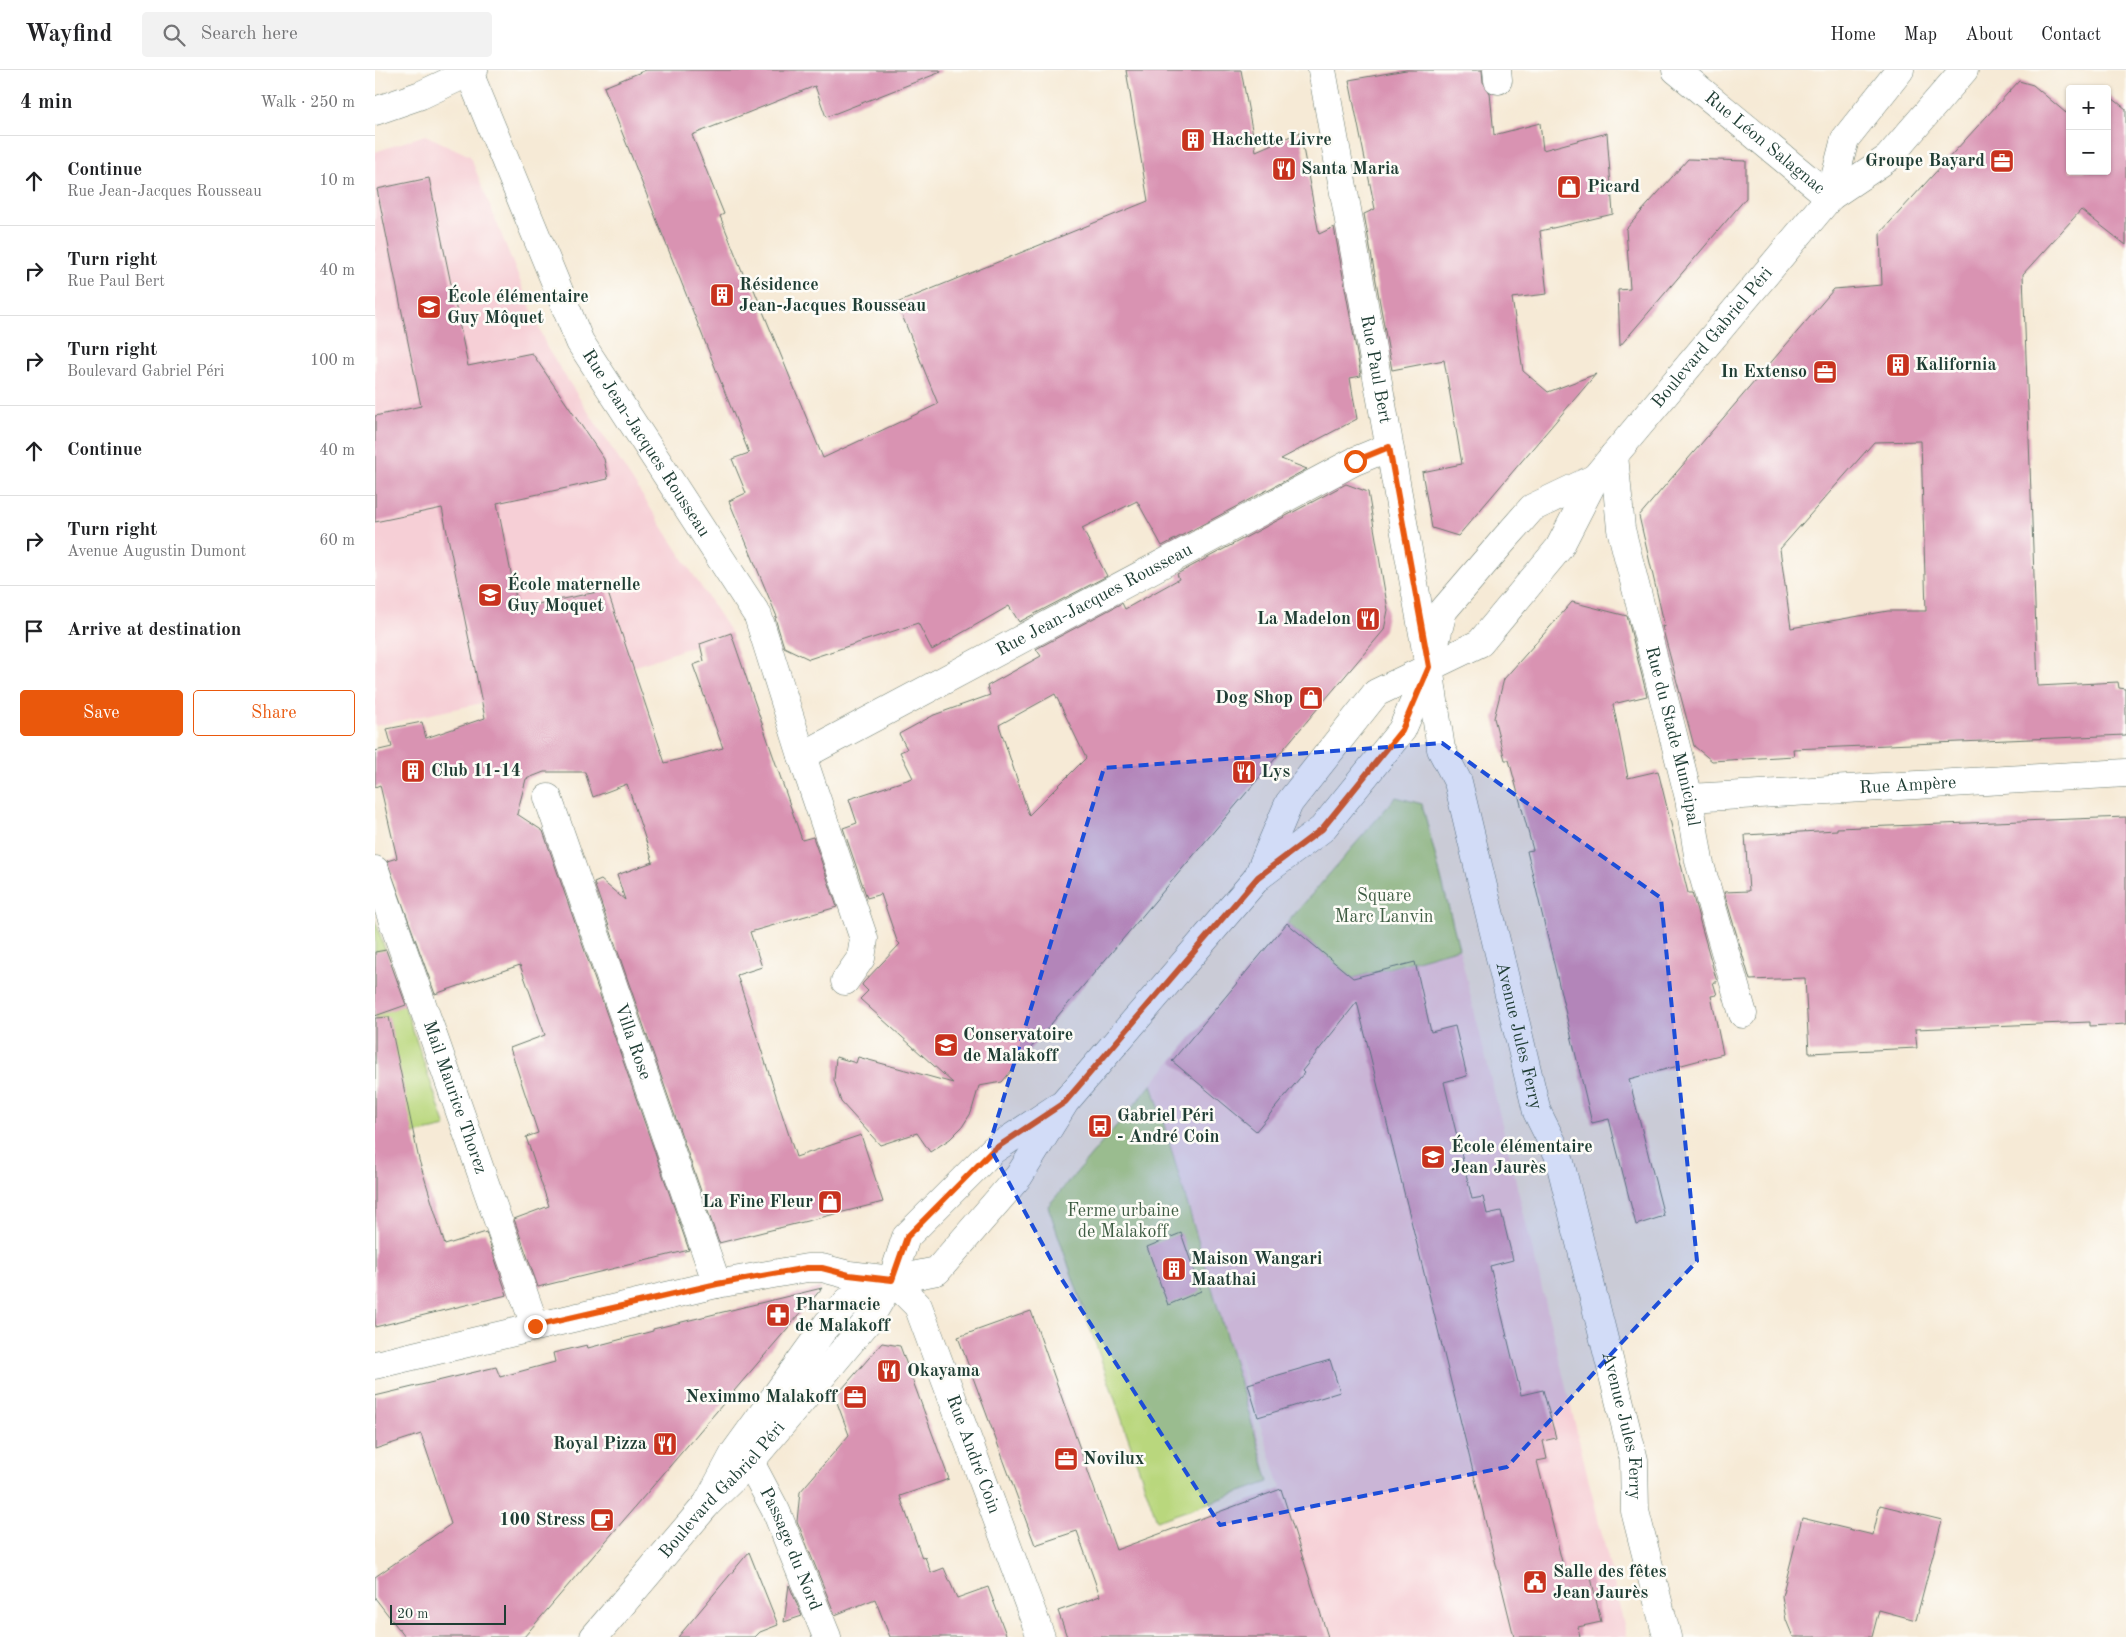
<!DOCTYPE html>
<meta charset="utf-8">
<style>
:root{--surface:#fff;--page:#f2f2f2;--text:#202124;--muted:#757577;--line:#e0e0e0;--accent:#ea580c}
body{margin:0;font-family:"Old Standard TT",serif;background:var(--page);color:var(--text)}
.controls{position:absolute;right:15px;top:15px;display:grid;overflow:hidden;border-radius:5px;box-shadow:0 1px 4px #0004}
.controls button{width:45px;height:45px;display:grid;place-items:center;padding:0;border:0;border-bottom:1px solid var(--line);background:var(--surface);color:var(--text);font:25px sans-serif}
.scale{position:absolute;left:15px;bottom:12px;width:116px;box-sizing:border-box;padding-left:5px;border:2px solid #1f3d34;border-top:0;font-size:14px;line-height:18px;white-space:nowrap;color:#1f3d34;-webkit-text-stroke:4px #fdfcf7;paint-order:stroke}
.stop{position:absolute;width:15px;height:15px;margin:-11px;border:4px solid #ea580c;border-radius:50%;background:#fff}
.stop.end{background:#ea580c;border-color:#fff;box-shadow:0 1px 5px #0008}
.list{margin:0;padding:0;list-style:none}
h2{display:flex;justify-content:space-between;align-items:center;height:65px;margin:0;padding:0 20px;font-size:21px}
h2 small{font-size:16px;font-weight:400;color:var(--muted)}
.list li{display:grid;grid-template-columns:32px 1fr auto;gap:15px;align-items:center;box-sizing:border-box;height:90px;padding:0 20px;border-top:1px solid var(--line)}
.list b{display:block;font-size:19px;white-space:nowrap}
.list p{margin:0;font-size:16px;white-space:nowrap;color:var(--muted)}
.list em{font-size:16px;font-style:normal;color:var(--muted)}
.actions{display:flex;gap:10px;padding:15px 20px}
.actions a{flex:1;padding:11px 0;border:1px solid var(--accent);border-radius:5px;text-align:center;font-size:18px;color:var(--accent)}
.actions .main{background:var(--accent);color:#fff}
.icon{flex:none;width:28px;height:28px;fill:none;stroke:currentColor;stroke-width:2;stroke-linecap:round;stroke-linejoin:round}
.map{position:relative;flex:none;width:1751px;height:1567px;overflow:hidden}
header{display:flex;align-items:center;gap:30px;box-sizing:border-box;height:70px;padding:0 25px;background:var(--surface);border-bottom:1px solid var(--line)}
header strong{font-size:24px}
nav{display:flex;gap:28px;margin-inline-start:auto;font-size:18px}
.search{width:350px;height:45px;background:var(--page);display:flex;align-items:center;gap:12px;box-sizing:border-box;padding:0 18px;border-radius:5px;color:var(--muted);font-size:19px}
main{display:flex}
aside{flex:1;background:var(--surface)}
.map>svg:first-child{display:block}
.built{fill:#f6cfd6}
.green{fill:#b9d77d;stroke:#6c8a58}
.building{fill:#d993b2;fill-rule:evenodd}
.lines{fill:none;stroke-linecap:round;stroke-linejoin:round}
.pedestrian-casing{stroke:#6a7a6d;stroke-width:29}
.minor-casing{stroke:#6a7a6d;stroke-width:29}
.tertiary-casing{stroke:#6a7a6d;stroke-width:29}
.secondary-casing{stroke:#6a7a6d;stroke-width:29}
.pedestrian{stroke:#fff;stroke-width:28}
.minor{stroke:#fff;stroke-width:28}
.tertiary{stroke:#fff;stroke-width:28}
.secondary{stroke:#fff;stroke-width:28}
.route{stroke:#ea580c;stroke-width:6}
.marked{fill:#1d4ed8;fill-opacity:0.2;stroke:#1d4ed8;stroke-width:4;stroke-dasharray:10 6;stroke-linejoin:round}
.labels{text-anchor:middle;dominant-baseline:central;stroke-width:5;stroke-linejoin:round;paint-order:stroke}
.poi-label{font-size:18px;font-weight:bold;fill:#1f3d34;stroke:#fdfcf7;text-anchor:start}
.street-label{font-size:18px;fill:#1f3d34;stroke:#fdfcf7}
.park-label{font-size:18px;fill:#3e5c43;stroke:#fdfcf7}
</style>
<header>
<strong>Wayfind</strong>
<div class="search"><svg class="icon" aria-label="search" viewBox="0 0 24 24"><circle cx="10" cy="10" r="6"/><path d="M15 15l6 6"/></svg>Search here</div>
<nav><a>Home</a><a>Map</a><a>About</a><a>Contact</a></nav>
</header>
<main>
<aside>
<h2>4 min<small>Walk · 250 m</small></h2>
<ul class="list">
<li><svg class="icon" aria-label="ahead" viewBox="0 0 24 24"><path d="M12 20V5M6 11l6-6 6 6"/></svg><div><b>Continue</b><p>Rue Jean-Jacques Rousseau</p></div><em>10 m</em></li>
<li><svg class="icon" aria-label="right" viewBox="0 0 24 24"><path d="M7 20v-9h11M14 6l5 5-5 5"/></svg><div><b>Turn right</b><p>Rue Paul Bert</p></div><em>40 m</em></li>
<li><svg class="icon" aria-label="right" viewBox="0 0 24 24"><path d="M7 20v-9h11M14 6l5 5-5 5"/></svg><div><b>Turn right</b><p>Boulevard Gabriel Péri</p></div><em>100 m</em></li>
<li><svg class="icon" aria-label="ahead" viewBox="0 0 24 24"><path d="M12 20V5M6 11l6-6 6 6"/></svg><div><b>Continue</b></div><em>40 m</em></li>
<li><svg class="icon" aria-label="right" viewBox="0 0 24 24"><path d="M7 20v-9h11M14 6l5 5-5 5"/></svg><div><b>Turn right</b><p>Avenue Augustin Dumont</p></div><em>60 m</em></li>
<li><svg class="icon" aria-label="arrive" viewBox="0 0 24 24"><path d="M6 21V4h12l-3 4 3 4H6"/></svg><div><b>Arrive at destination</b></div></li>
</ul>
<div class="actions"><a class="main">Save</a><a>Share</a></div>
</aside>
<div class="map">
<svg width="1751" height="1567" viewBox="0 0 1751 1567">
<rect width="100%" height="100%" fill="#fdfcf7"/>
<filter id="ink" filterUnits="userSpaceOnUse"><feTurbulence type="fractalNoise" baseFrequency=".02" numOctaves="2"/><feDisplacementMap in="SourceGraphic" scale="10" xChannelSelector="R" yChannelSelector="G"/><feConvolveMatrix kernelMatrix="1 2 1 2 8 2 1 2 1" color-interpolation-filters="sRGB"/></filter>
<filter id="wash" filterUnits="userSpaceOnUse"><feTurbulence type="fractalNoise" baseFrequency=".0096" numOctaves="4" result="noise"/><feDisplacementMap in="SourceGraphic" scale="20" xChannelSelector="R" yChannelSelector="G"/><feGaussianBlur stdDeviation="1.12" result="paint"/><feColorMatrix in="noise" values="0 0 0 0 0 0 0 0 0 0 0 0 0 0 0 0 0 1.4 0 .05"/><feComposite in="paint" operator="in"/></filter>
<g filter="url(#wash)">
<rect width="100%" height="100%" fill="#f6ead6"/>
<!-- built -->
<g class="built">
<polygon points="50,65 95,86 172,278 356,563 163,630 107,633 0,656 0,82"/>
<polygon points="912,853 978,908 1084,878 1252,1567 953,1567 859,1272 894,1412 777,1014"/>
</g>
<!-- green -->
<g class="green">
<polygon points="1021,727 1047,734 1084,878 978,908 912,853"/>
<polygon points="0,850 71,1057 0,1073"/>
<polygon points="777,1014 894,1412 782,1451 673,1136"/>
</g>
<g id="blocks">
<!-- building -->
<g class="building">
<polygon points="271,0 565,0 566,2 451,47 440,16 317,65 349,144 345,146 369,206 373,205 448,388 563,334 522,233 773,131 751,0 866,0 881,81 925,62 944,164 959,157 986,306 975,308 982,349 906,389 932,399 787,476 762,431 707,458 732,506 644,552 634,536 557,580 543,553 434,589 409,577 400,548 402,547 354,431 371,423 357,389 374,383 229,17"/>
<polygon points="1031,0 1107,0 1108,12 1115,23 1119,65 1165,53 1168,80 1232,63 1238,144 1165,161 1172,224 1137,228 1148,301 1173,322 1221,304 1083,466 1057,458 1047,402 1087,394 1069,290 1017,300 989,144 1000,139 974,10"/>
<path d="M1644,11L1658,15L1691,43L1695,37V101H1732V24L1751,39V175L1706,140L1648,204L1663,616L1743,612L1744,618L1751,619V665L1418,679L1419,686L1337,691L1319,676L1287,556L1290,557L1264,446L1459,219L1507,215L1505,163ZM1546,371L1551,541H1513L1416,558L1405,479L1499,372Z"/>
<polygon points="1313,89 1371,91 1371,128 1245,276 1243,220 1255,219 1251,159"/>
<polygon points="54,108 93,296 157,283 229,389 233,409 122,433 143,538 232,520 290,693 348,678 318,595 329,591 325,574 356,563 427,770 438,767 462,837 375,862 387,897 362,905 421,1087 486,1065 508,1132 344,1173 219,813 226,810 250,830 242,805 278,792 252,714 218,727 210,702 169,702 151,709 142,744 168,761 314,1180 163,1217 139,1149 174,1136 151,1067 163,1063 135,978 170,965 145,895 60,924 12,791 22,788 5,715 0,717 0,681 17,677 12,659 47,652 51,668 110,648 67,438 0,452 0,346 46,336 2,119"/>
<path d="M971,414L993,422L1013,540L1009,560L627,1012L604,1016L596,1043L587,1057L575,1069L555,1082L542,1063L505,1075L466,1032L459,1010L461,987L481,993L483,987L578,1013L485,929L493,921L487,915L488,913L525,874L522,871L506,824L492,828L468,758L482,753L474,729L538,708L525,682L532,679L524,664L559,645L615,625L612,616L666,586L661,579L747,533L750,539L804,509L802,504ZM680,624L711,688L654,745L624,655Z"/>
<polygon points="1197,532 1252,546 1272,626 1238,634 1253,708 1283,701 1313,823 1317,823 1342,912 1338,912 1342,925 1336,926 1348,984 1254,1009 1289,1146 1261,1155 1234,1049 1217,1053 1152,781 1158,780 1134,690 1130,690 1119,648 1129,609"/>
<polygon points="1751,747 1751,954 1715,956 1715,952 1540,959 1542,978 1434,983 1430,908 1375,910 1349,822 1374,821 1370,765 1462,760 1462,758"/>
<polygon points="912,853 978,908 1040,892 1056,962 1080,956 1092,1006 1069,1012 1097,1129 1108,1127 1112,1144 1126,1141 1138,1190 1115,1196 1146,1325 1168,1320 1181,1368 1168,1371 1172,1389 1162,1391 1191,1508 1215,1503 1226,1552 1203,1557 1205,1567 1139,1567 982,932 927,1001 929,1003 881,1061 797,991"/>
<polygon points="11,880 31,935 0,946 0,882"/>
<polygon points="14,947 44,1090 70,1175 111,1162 132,1225 0,1257 0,948"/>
<polygon points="806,1163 826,1221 793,1235 772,1177"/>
<polygon points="447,1218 149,1567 30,1567 0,1528 0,1507 76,1454 46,1364 0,1379 0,1326 121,1297 125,1307 180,1292 178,1283 212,1275 213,1278 278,1261 278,1259"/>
<polygon points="656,1241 741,1480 906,1419 953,1567 692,1567 683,1541 725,1526 702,1461 660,1475 583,1267"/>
<polygon points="507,1273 525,1276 574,1409 525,1426 547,1488 550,1487 556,1503 569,1498 582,1528 613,1517 632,1567 515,1567 500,1529 460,1545 456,1535 422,1451 425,1422 474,1365 460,1327"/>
<polygon points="955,1290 965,1322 883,1347 873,1314"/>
<polygon points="1505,1435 1567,1450 1541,1550 1504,1540 1497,1567 1418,1567 1411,1550 1407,1526 1427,1448 1498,1465"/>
<polygon points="374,1482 403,1555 385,1562 380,1567 303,1567"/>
<polygon points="414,1515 427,1546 409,1552"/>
</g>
</g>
</g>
<g filter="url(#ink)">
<use href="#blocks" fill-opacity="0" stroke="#6a7a6d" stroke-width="1"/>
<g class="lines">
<defs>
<polyline id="pedestrian" points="427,686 489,869 486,888 470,911"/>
<g id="minor">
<path id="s1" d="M93,0L205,272L383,546L427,686L980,391L1014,377"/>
<polyline points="1122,0 1123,10"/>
<path id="s2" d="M1301,0L1455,127"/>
<polyline points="0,41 46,25 99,0"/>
<path id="s3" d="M1239,385L1246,459L1314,728L1324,791L1368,944"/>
<path id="s4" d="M1054,597L1066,679L1083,712L1162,1042L1183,1084L1259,1390L1260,1441L1292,1567"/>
<path id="s5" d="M173,728L342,1214"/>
<path id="s6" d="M1314,728L1751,703"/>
<path id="s7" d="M0,800L160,1256"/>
<path id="s8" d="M517,1210L543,1236L666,1567"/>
<path id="s9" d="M375,1392L401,1441L452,1567"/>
</g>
<g id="tertiary">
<path id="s10" d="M947,0L1054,597"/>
<polyline points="0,1295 342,1214 432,1198 447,1198 474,1205 517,1210"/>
</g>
<g id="secondary">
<polyline points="1455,127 1470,69 1525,0"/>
<path id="s11" d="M883,806L914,733L1001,623L1105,573L1184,478L1220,408L1455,127L1513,88L1589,0"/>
<polyline points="332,1434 360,1382 453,1253 473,1231 517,1210 562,1201 644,1106 690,1032 883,807 947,759 1027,660 1054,597 1068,541 1128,471 1157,438 1220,408"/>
<path id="s12" d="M219,1567L332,1434L375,1392L493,1251L517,1210L531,1167L618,1080L683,1037"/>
</g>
</defs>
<!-- pedestrian casing -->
<use href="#pedestrian" class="pedestrian-casing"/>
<!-- minor casing -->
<use href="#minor" class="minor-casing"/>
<!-- tertiary casing -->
<use href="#tertiary" class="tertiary-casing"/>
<!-- secondary casing -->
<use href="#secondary" class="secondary-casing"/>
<!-- pedestrian -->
<use href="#pedestrian" class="pedestrian"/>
<!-- minor -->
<use href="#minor" class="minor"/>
<!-- tertiary -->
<use href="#tertiary" class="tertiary"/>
<!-- secondary -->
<use href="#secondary" class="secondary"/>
</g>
</g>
<g class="lines" filter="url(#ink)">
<!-- route -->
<polyline class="route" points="160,1256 342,1214 432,1198 447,1198 474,1205 517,1210 532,1167 618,1080 690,1032 883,807 947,759 1027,660 1054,597 1014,377 980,391"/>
</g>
<!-- marked area -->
<path class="marked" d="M1067,673L1286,828L1322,1191L1132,1397L845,1455L686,1208L614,1076L729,698Z"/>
<!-- icons -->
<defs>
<symbol id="building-square" viewBox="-11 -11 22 22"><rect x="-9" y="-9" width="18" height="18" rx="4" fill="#c8321e" stroke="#fdfcf7"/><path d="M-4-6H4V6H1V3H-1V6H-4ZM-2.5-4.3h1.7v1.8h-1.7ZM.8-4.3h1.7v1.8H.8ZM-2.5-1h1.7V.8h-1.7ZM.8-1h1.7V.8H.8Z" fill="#fff"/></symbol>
<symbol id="office-square" viewBox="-11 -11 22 22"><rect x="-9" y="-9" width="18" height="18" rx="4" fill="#c8321e" stroke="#fdfcf7"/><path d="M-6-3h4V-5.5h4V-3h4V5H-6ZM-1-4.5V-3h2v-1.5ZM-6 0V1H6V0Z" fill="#fff"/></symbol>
<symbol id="restaurant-square" viewBox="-11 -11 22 22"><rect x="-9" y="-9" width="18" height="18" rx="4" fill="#c8321e" stroke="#fdfcf7"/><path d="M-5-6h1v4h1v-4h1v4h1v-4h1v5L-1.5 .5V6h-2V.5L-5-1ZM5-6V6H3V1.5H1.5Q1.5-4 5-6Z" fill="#fff"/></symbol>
<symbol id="shop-square" viewBox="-11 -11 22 22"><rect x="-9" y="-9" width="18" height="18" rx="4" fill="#c8321e" stroke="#fdfcf7"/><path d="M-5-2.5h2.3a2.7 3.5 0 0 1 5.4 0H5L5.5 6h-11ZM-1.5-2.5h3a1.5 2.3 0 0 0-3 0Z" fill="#fff"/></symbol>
<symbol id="school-square" viewBox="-11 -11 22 22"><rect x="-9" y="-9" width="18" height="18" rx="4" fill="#c8321e" stroke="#fdfcf7"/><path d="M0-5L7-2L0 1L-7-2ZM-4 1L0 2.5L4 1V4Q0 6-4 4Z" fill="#fff"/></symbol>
<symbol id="bus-square" viewBox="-11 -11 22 22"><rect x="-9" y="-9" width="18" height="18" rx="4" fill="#c8321e" stroke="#fdfcf7"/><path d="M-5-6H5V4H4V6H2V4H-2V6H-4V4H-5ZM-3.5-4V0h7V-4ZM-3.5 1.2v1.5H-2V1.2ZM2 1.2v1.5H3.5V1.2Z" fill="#fff"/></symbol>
<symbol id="pharmacy-square" viewBox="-11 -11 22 22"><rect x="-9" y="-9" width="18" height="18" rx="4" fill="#c8321e" stroke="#fdfcf7"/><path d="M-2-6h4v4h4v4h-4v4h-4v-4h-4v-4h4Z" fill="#fff"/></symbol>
<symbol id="cafe-square" viewBox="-11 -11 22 22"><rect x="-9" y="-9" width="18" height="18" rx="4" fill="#c8321e" stroke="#fdfcf7"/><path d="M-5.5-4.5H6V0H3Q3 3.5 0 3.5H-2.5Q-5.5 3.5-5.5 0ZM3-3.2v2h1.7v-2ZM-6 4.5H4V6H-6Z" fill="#fff"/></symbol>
<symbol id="civic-square" viewBox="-11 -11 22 22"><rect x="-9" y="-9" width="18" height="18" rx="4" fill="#c8321e" stroke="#fdfcf7"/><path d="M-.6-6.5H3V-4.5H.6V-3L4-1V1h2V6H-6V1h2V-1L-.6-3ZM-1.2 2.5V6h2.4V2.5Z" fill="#fff"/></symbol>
</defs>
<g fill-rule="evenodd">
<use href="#building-square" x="804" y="56" width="28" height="28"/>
<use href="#office-square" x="1613" y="77" width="28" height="28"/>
<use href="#restaurant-square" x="895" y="85" width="28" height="28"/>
<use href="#shop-square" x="1180" y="103" width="28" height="28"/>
<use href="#building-square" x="333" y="211" width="28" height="28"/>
<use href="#school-square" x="40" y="223" width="28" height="28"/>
<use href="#building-square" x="1509" y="281" width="28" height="28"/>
<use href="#office-square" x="1436" y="288" width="28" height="28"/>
<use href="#school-square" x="101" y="511" width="28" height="28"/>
<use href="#restaurant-square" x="979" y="535" width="28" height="28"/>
<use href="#shop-square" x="922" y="614" width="28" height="28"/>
<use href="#building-square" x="24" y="687" width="28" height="28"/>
<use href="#restaurant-square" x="855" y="688" width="28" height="28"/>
<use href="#school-square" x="557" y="961" width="28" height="28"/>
<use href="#bus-square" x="711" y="1042" width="28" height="28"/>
<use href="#school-square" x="1044" y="1073" width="28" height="28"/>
<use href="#shop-square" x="441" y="1118" width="28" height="28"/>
<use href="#building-square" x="785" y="1185" width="28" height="28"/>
<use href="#pharmacy-square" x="389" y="1231" width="28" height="28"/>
<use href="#restaurant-square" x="500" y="1287" width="28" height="28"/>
<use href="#office-square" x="466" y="1313" width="28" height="28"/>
<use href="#restaurant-square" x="276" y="1360" width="28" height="28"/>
<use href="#office-square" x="677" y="1375" width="28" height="28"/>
<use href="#cafe-square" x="213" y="1436" width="28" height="28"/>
<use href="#civic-square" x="1146" y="1498" width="28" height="28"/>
</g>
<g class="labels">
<!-- poi labels -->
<g class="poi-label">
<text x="836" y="70">Hachette Livre</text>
<text x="1610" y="91" text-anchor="end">Groupe Bayard</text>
<text x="926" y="99">Santa Maria</text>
<text x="1212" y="117">Picard</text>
<text x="364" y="215">Résidence<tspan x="364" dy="21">Jean-Jacques Rousseau</tspan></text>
<text x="72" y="227">École élémentaire<tspan x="72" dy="21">Guy Môquet</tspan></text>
<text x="1540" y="295">Kalifornia</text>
<text x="1432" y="302" text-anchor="end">In Extenso</text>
<text x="132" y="515">École maternelle<tspan x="132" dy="21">Guy Moquet</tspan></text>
<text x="976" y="549" text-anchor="end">La Madelon</text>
<text x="918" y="628" text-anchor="end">Dog Shop</text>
<text x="56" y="701">Club 11-14</text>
<text x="886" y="702">Lys</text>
<text x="588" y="965">Conservatoire<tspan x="588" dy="21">de Malakoff</tspan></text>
<text x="742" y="1046">Gabriel Péri<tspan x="742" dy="21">- André Coin</tspan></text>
<text x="1076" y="1077">École élémentaire<tspan x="1076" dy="21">Jean Jaurès</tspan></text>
<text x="438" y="1132" text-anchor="end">La Fine Fleur</text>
<text x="816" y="1189">Maison Wangari<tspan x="816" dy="21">Maathai</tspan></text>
<text x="420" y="1235">Pharmacie<tspan x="420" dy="21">de Malakoff</tspan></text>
<text x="532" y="1301">Okayama</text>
<text x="462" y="1327" text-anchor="end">Neximmo Malakoff</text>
<text x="272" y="1374" text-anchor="end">Royal Pizza</text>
<text x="708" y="1389">Novilux</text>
<text x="210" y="1450" text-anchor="end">100 Stress</text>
<text x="1178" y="1502">Salle des fêtes<tspan x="1178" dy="21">Jean Jaurès</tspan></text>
</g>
<!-- street labels -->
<g class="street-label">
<text stroke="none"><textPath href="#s2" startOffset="115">Rue Léon Salagnac</textPath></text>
<text stroke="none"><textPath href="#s11" startOffset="720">Boulevard Gabriel Péri</textPath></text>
<text stroke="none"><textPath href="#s10" startOffset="304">Rue Paul Bert</textPath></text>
<text stroke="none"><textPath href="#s1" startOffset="415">Rue Jean-Jacques Rousseau</textPath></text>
<text stroke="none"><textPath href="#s1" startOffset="1099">Rue Jean-Jacques Rousseau</textPath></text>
<text stroke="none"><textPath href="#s3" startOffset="288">Rue du Stade Municipal</textPath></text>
<text stroke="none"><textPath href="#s6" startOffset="219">Rue Ampère</textPath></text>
<text stroke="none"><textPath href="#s4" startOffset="381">Avenue Jules Ferry</textPath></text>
<text stroke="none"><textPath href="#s5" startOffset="258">Villa Rose</textPath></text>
<text stroke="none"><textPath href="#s7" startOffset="241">Mail Maurice Thorez</textPath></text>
<text stroke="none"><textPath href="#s4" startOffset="786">Avenue Jules Ferry</textPath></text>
<text stroke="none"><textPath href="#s8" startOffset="195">Rue André Coin</textPath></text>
<text stroke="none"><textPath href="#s12" startOffset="195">Boulevard Gabriel Péri</textPath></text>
<text stroke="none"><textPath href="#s9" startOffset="96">Passage du Nord</textPath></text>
</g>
<!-- park labels -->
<g class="park-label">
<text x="1009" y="826">Square<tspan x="1009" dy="21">Marc Lanvin</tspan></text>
<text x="748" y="1141">Ferme urbaine<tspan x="748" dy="21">de Malakoff</tspan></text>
</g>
</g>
</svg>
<div class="controls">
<button>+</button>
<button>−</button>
</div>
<div class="scale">20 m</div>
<div class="stop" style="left:980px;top:391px"></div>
<div class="stop end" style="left:160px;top:1256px"></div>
</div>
</main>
